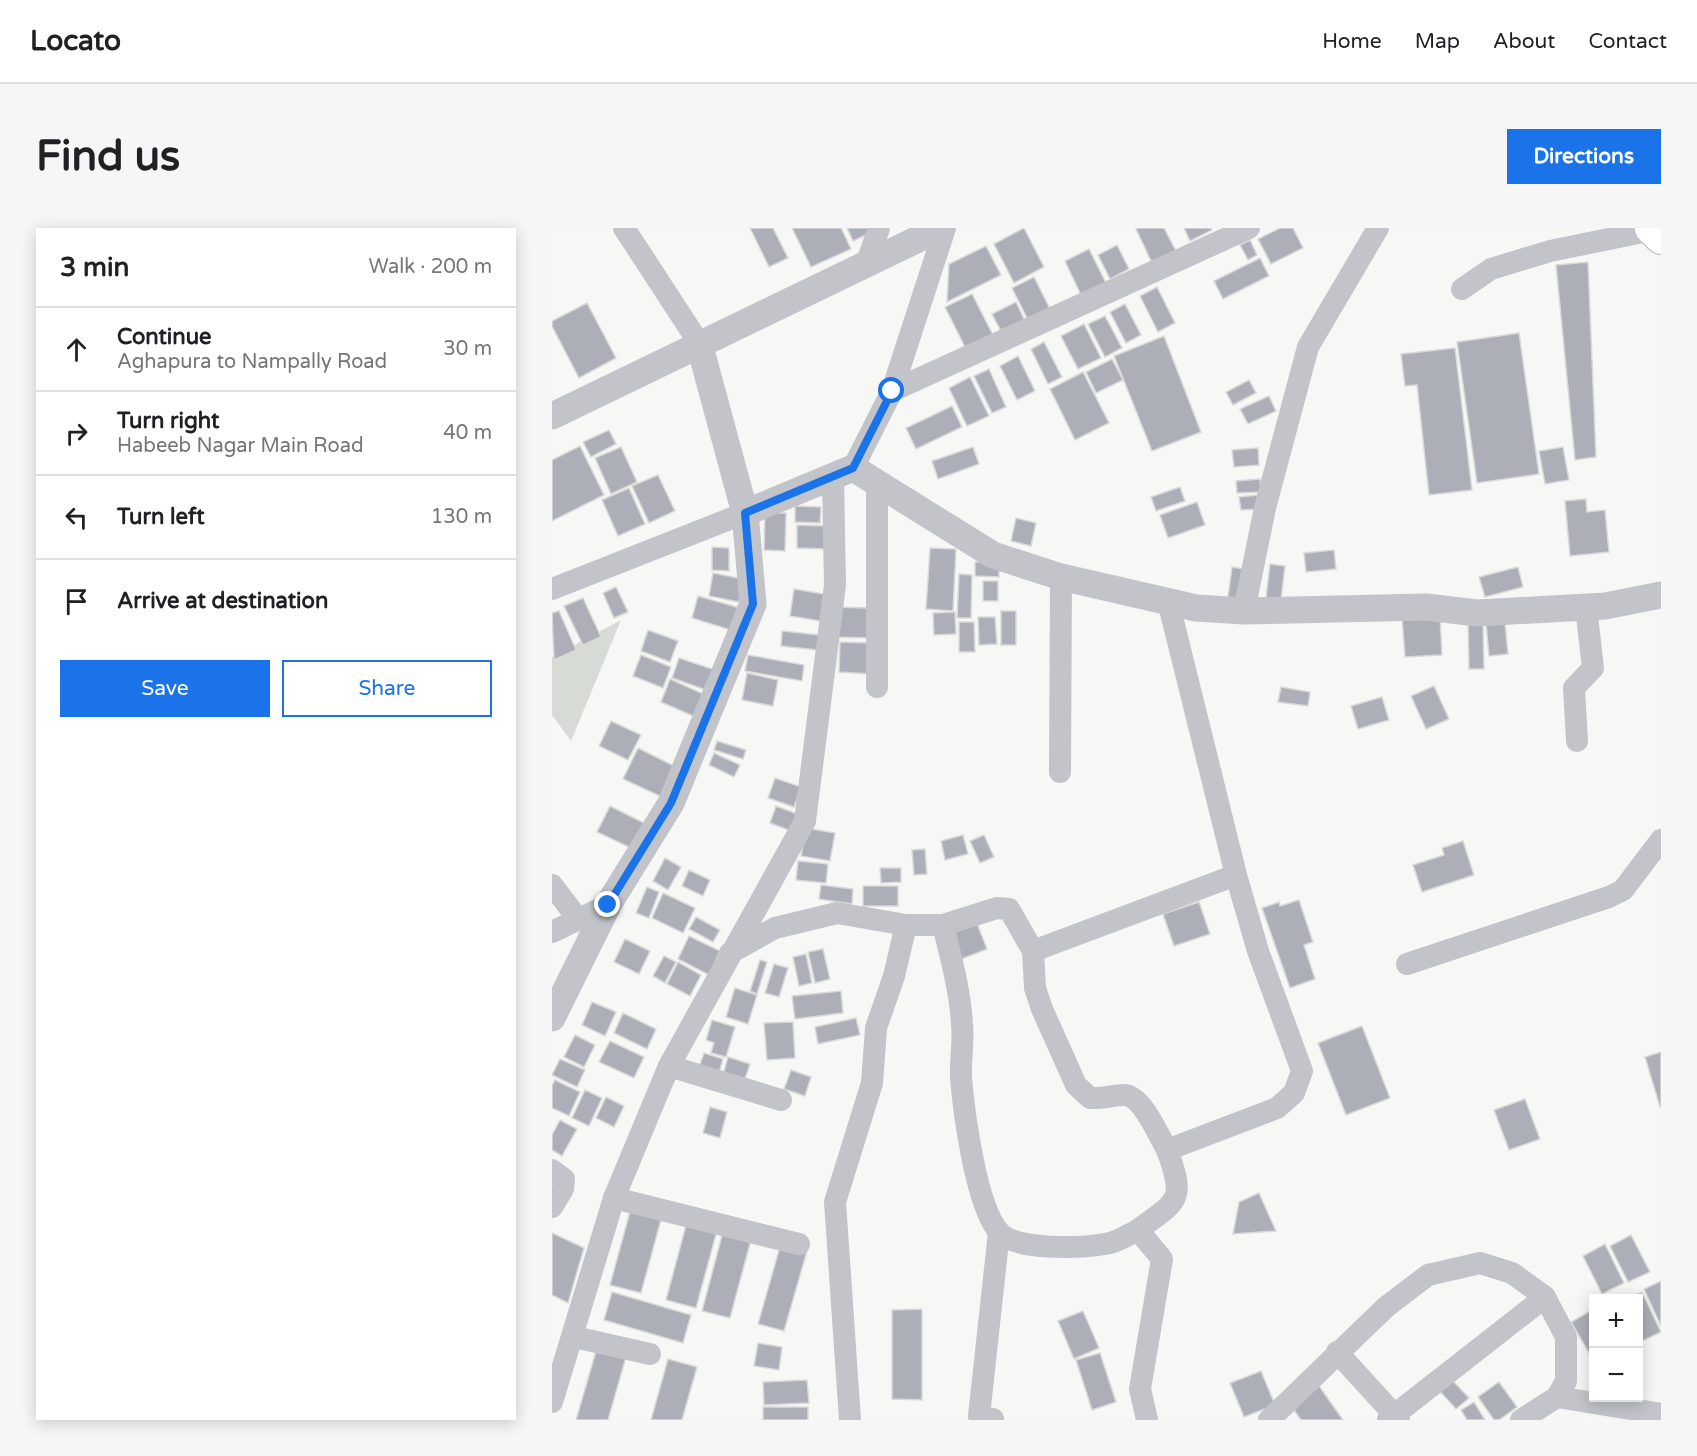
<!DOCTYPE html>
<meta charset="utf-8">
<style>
:root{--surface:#fff;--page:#f6f6f6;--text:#202124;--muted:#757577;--line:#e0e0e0;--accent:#1a73e8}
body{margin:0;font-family:"Varela Round",sans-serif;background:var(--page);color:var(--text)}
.controls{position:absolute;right:18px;bottom:18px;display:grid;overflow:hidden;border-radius:0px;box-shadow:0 3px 15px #0003}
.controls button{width:54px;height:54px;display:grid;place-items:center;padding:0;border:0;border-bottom:2px solid var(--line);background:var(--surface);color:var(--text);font:30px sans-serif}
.stop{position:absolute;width:18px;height:18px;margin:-14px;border:4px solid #1a73e8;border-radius:50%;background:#fff}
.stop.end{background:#1a73e8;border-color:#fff;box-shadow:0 2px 6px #0008}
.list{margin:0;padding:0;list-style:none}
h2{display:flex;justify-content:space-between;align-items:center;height:78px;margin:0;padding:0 24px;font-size:26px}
h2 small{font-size:20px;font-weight:400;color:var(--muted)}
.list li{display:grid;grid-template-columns:39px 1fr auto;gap:18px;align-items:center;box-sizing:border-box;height:84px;padding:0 24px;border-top:2px solid var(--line)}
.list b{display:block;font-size:22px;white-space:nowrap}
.list p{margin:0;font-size:20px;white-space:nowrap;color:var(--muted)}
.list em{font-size:20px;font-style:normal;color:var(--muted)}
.actions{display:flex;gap:12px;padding:18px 24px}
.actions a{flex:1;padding:14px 0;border:2px solid var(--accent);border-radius:0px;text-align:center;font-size:21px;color:var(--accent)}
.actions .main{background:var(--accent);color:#fff}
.icon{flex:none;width:33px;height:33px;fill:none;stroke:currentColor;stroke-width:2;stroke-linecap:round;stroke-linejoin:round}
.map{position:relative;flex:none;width:1109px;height:1192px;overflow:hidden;border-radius:0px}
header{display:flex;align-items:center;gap:36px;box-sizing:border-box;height:84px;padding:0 30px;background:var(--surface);border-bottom:2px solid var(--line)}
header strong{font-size:28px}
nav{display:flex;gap:33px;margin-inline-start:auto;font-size:21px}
.intro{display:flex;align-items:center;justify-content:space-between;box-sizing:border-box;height:144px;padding:0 36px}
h1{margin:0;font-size:42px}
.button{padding:15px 27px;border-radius:0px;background:var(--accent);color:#fff;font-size:21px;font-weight:700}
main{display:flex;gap:36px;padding:0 36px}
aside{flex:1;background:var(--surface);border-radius:0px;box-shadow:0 3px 15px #0003}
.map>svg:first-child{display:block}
.green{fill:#d6dcd5}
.building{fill:#acafb7;stroke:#d9dad8;stroke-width:1.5}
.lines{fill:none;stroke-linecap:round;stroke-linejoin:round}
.secondary-casing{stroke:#b5b7bd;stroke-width:34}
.minor{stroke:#c2c4c9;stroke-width:22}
.tertiary{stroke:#c2c4c9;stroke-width:27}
.secondary{stroke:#fff;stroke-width:32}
.route{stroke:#1a73e8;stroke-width:8}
</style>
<header>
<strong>Locato</strong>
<nav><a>Home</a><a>Map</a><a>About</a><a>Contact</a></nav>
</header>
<div class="intro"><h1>Find us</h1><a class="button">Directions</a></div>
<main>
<aside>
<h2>3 min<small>Walk · 200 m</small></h2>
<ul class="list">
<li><svg class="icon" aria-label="ahead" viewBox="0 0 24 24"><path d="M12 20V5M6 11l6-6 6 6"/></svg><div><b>Continue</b><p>Aghapura to Nampally Road</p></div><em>30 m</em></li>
<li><svg class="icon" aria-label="right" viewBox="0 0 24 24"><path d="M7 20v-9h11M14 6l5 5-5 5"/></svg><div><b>Turn right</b><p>Habeeb Nagar Main Road</p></div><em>40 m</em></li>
<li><svg class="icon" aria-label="left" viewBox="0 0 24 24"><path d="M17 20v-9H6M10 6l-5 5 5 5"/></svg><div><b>Turn left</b></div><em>130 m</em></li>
<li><svg class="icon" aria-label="arrive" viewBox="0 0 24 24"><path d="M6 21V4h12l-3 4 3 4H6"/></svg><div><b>Arrive at destination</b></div></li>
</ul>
<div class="actions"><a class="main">Save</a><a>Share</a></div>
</aside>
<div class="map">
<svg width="1109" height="1192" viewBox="0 0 1109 1192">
<rect width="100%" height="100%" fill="#f7f8f6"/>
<!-- green -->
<polygon class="green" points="69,392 19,513 0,487 0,429"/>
<!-- building -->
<g class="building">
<polygon points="198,0 221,0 236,30 217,39"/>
<polygon points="240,0 289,0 299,21 259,39"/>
<polygon points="295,0 327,0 327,1 301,13"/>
<polygon points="472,0 492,39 462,55 442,16"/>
<polygon points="586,0 612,0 625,25 601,37 584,1"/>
<polygon points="632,0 659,0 660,2 638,13"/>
<polygon points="728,0 741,0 751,20 719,36 706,11"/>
<polygon points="698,12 705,27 696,32 688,17"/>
<polygon points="565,17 577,41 558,51 546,27"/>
<polygon points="434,18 449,47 395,74 397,36"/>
<polygon points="537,21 555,57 530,69 513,33"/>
<polygon points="708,30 717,48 671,71 662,53"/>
<polygon points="1036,34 1044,229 1023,232 1004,37"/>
<polygon points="482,49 498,81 476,92 460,60"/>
<polygon points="605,59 623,95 606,104 588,68"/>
<polygon points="420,66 442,109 415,123 393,79"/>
<polygon points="464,74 474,95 451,107 440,86"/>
<polygon points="35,75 64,130 27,150 0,98 0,93"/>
<polygon points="573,76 589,107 574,115 558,84"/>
<polygon points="553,88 570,120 553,129 536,96"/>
<polygon points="532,96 549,130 526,141 509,108"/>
<polygon points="967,105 987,246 925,255 905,114"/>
<polygon points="612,108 649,204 600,223 562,128"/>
<polygon points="492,114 510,149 496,156 479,121"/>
<polygon points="903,120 920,262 877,267 865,157 853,158 849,126"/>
<polygon points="466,128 483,163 465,172 448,138"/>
<polygon points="560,131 571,152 544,165 534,144"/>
<polygon points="437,141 454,179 440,185 422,148"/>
<polygon points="531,144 557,195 523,212 498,161"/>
<polygon points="418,149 437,188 415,198 397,160"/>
<polygon points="697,152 704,165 681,177 674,164"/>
<polygon points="717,168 724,183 696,196 688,181"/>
<polygon points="400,178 410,199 364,221 354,200"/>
<polygon points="57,202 64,216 39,229 31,214"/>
<polygon points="28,218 52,267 0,293 0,232"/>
<polygon points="69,219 85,254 59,266 43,230"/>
<polygon points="421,219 427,236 386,251 380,233"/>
<polygon points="1011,219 1017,252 993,256 987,223"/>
<polygon points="706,220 707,237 682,239 680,222"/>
<polygon points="106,247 123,283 97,295 80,258"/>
<polygon points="708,251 709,264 685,265 684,253"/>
<polygon points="628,259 633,273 604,283 599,269"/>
<polygon points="77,260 93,296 66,308 50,272"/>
<polygon points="706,267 707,281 689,282 687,269"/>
<polygon points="1034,271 1035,284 1053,282 1057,324 1018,328 1013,273"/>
<polygon points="645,274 653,297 616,310 608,287"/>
<polygon points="243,278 269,279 268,295 243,294"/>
<polygon points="213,285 234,285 233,323 212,322"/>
<polygon points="464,290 484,295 479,318 459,313"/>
<polygon points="245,297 274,298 273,321 245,320"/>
<polygon points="160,319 177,320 177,343 160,342"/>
<polygon points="378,320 404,321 401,383 374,381"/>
<polygon points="782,322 784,341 754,344 752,325"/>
<polygon points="423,334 447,334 447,349 423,348"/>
<polygon points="718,336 733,338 729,372 714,370"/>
<polygon points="680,339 698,342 694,371 676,369"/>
<polygon points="966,339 971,359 933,369 927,349"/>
<polygon points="161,345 191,351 187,374 157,368"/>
<polygon points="407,346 420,347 419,390 405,390"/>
<rect x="431" y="353" width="15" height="20"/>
<polygon points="64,359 76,384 62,390 51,365"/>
<polygon points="242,361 278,367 274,394 238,388"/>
<polygon points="146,368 188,380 182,403 140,390"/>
<polygon points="31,370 49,409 31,417 12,378"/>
<polygon points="284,379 318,380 318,410 283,409"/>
<polygon points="7,383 24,422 2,432 0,385"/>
<rect x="449" y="383" width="15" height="34"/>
<polygon points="403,384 404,406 382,407 381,385"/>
<polygon points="888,387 890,427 853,429 850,389"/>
<polygon points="426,389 443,389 445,416 427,417"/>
<polygon points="407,394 422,394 423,424 407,424"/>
<polygon points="916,395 931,395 932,441 917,441"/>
<polygon points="953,395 956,426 937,428 934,396"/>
<polygon points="96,402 126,413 118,434 89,423"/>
<polygon points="230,403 268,407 266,422 229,418"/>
<polygon points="288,414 321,415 319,446 287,444"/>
<polygon points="89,427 119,439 111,460 81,448"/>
<polygon points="196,427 252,437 250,453 193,443"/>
<polygon points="127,430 163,442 157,463 120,450"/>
<polygon points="195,445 226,452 221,478 190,472"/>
<polygon points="118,451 158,469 148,491 109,474"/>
<polygon points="882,458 897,491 874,501 859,468"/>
<polygon points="729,459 758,464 756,478 726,474"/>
<polygon points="830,469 837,492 806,501 799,478"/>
<polygon points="59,493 89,507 76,532 47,518"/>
<polygon points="165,513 194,522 191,531 162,522"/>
<polygon points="86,520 126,540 112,570 71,551"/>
<polygon points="162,525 188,537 182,549 157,537"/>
<polygon points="223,550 249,559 242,579 216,570"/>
<polygon points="58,578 94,596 81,621 45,604"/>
<polygon points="224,578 248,587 242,604 218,595"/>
<polygon points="254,600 283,605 278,633 249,628"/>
<polygon points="411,607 416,626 393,632 389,613"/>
<polygon points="432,607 442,629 428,635 418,613"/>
<polygon points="911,613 922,647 870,664 861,637 892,627 890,620"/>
<polygon points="373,621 375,646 362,647 360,622"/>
<polygon points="113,630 129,639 116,662 101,653"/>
<polygon points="246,633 276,636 274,655 244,652"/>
<polygon points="328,640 349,640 349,654 329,655"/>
<polygon points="137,642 158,652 151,668 130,658"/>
<polygon points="269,657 301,661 300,676 267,671"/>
<rect x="311" y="658" width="35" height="20"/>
<polygon points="95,659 107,664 97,690 84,685"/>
<polygon points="111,665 143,680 131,705 100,690"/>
<polygon points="747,672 761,714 752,717 763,751 738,760 710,680 727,674 728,678"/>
<polygon points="647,674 658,706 622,718 611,686"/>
<polygon points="144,689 168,702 161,714 137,701"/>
<polygon points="424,693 435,721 407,732 396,704"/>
<polygon points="137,708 168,723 157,747 126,731"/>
<polygon points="73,711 98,723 87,746 62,734"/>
<polygon points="271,721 278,751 263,755 256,724"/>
<polygon points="254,726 260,755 247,758 241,729"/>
<polygon points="112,728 124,734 113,755 101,748"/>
<polygon points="208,732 215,734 205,766 198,763"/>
<polygon points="126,734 149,747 138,768 115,756"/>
<polygon points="222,736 236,740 227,769 213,765"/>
<polygon points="183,760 205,767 196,796 174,789"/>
<polygon points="289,763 291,785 243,791 240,768"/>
<polygon points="40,774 64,784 53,808 30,797"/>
<polygon points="71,785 104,801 95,821 62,805"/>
<polygon points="304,790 308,807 266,816 263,799"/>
<polygon points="160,792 183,799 174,829 159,825 162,815 154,812"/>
<polygon points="241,794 243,830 215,832 212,795"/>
<polygon points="810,798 838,870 794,887 766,815"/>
<polygon points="23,807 43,817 32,839 12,829"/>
<polygon points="58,813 92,829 82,850 47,834"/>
<polygon points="1109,824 1109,878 1108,879 1093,829"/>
<polygon points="152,825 171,831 167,845 147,839"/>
<polygon points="176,829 198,836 191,857 170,850"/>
<polygon points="8,831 33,842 25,859 0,847"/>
<polygon points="239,842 259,849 253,868 232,861"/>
<polygon points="3,852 28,864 17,888 0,880 0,858"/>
<polygon points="33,862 50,870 37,898 20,890"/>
<polygon points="54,869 72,878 62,899 44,890"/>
<polygon points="973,871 988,911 957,922 942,882"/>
<polygon points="158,879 175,884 168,910 151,905"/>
<polygon points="8,892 25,901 10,928 0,922 0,907"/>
<polygon points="707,965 724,1003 681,1006 687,974"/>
<polygon points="79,980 110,988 89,1065 58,1057"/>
<polygon points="136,990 166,999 144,1080 114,1072"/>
<polygon points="172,1000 200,1008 178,1090 150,1083"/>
<polygon points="0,1005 32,1020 16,1075 0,1067"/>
<polygon points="1079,1007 1098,1044 1076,1054 1058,1018"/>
<polygon points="229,1015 255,1023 232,1103 206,1096"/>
<polygon points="1053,1016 1072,1055 1050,1066 1031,1028"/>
<polygon points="1109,1053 1109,1098 1092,1061"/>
<polygon points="60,1064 139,1087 131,1115 52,1092"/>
<polygon points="1090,1064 1109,1104 1086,1115 1086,1070 1077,1070"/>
<polygon points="370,1081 370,1172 340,1171 340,1082"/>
<polygon points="1042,1081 1042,1129 1040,1130 1019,1094"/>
<polygon points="531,1083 547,1120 522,1131 506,1093"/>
<polygon points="206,1115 230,1119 227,1142 202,1138"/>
<polygon points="45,1120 74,1129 56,1192 24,1192"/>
<polygon points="548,1125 564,1174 540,1182 524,1132"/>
<polygon points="116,1131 145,1139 130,1192 99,1192"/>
<polygon points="709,1143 723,1177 692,1189 678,1155"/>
<polygon points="897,1149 917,1170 904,1181 885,1160"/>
<polygon points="255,1152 257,1175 212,1177 211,1154"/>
<polygon points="947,1154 965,1179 947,1192 942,1192 926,1169"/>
<polygon points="765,1155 791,1192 749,1192 737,1175"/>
<polygon points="922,1174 933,1192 915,1192 909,1182"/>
<rect x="211" y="1179" width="45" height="13"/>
</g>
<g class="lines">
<defs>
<polyline id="secondary" points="1099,0 1109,10"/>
</defs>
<!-- secondary casing -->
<use href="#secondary" class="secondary-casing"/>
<!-- minor -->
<g class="minor">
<polyline points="72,0 147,115"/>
<polyline points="314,37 327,0"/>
<polyline points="910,61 939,41 998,23 1101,2"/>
<polyline points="340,163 697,0"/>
<polyline points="301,240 340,163 393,0"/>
<polyline points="0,361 193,285"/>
<polyline points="692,383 713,280 756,119 826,0"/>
<polyline points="325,459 325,257"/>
<polyline points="1025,513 1022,460 1041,440 1034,379"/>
<polyline points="508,544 509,349"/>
<polyline points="0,657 26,691"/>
<polyline points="0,704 56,677"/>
<polyline points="481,723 684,647"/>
<polyline points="178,725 223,700 285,685 354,697"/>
<polyline points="855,736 1057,669 1071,662 1109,612"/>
<polyline points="117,838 229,872"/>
<polyline points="0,942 12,951 11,961 0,979"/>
<polyline points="62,970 247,1016"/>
<path d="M586,1002C576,1007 564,1015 553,1016C529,1020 464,1023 447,1004C424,978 412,885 409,850C408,832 412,814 410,796C408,762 399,730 391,697L445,680L457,681L481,723L483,760L490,781L524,857L538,870C550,871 561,867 572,867C590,867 607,908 615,922L725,880L742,865L750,843L706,723L684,647L616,373"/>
<polyline points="22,1109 98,1126"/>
<polyline points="785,1124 847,1192"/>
<polyline points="1005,1169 1109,1186"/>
<polyline points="0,1174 62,970 117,838 253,593 283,357 281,249"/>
<polyline points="441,1191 427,1188 447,1004"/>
<polyline points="298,1192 283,974 320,855 324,800 342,748 354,697 391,697"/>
<path d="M595,1192L588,1161L610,1031L586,1002C626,972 634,973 615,922"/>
<polyline points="717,1192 834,1079 876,1047 928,1035 960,1045 993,1069 1014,1109 1014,1153 1005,1169 969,1192"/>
<polyline points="836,1192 993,1069"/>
</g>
<!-- tertiary -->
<g class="tertiary">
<polyline points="0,188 389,0"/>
<polyline points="193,285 301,240 441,327 509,349 644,380 692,383 874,379 925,385 1053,378 1109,367"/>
<polyline points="0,790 56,677 119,575 201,376 193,285 147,115"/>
</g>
<!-- secondary -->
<use href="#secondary" class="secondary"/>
</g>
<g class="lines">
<!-- route -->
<polyline class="route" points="56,677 119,575 201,376 193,285 301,240 340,163"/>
</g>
</svg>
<div class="controls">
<button>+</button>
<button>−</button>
</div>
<div class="stop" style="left:340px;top:163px"></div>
<div class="stop end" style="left:56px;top:677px"></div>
</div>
</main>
